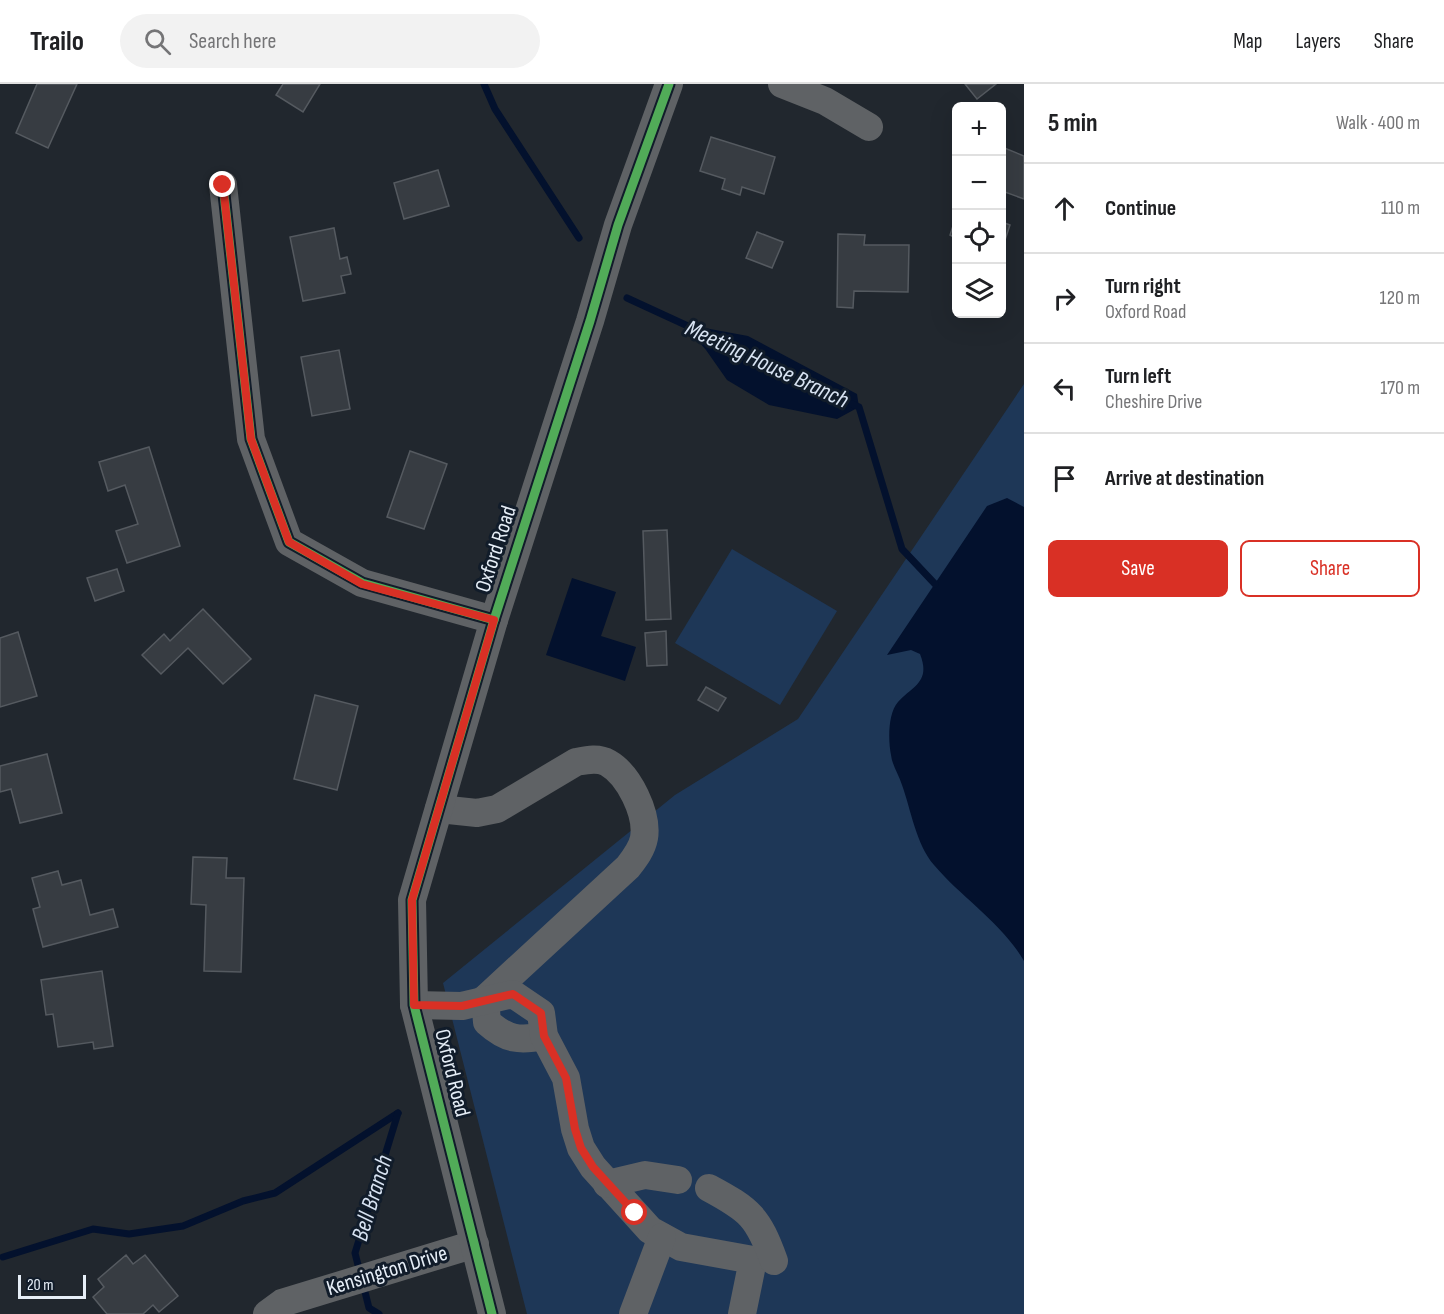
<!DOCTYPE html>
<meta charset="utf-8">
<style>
:root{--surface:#fff;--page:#f2f2f2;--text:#202124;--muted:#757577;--line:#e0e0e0;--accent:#d93025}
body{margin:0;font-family:"Sofia Sans Condensed",sans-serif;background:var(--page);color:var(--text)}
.controls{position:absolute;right:18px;top:18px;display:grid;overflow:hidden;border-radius:9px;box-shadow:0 6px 24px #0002}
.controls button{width:54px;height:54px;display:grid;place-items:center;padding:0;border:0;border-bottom:2px solid var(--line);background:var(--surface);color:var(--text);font:30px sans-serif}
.scale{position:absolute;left:18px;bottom:15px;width:68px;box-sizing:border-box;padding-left:6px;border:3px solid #e6eef7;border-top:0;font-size:16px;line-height:21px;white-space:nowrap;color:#e6eef7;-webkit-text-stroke:4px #111c2a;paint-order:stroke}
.stop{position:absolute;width:18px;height:18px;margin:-14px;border:4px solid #d93025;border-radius:50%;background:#fff}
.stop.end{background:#d93025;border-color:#fff;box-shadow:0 2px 6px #0008}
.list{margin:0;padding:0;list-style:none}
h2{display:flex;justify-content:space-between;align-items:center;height:78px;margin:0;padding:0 24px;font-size:26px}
h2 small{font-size:20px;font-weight:400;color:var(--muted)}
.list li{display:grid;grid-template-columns:39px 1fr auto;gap:18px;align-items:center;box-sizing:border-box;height:90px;padding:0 24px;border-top:2px solid var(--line)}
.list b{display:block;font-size:22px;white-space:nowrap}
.list p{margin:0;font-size:20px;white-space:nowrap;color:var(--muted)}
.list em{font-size:20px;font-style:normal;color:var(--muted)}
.actions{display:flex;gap:12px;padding:18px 24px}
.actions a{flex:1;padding:14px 0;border:2px solid var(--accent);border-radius:9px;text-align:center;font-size:21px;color:var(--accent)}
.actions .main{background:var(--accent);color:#fff}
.icon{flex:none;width:33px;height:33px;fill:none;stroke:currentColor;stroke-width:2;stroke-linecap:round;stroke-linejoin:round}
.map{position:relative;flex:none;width:1024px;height:1230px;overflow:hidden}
header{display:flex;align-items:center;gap:36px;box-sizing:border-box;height:84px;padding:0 30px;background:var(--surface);border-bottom:2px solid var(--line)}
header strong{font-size:28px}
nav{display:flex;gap:33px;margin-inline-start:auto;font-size:21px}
.search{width:420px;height:54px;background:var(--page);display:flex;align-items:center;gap:15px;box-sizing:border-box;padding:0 21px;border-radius:33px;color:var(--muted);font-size:22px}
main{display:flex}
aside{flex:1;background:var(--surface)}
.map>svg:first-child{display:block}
.green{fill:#1e3757}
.water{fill:#03112d}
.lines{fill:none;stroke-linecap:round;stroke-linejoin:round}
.stream{stroke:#03112d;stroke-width:7}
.building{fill:#373c42;stroke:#555a60;stroke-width:1.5}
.minor{stroke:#5f6265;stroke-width:28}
.cycleway-casing{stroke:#111c2a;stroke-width:13}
.cycleway{stroke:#51ab58;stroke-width:9}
.route{stroke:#d93025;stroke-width:8}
.labels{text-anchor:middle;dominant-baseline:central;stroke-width:6;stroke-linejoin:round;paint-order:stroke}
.street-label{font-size:22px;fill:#e6eef7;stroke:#111c2a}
.water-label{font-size:24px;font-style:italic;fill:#d8e3f2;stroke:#111c2a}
</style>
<header>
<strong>Trailo</strong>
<div class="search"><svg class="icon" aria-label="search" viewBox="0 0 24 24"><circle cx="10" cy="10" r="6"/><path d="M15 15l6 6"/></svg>Search here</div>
<nav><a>Map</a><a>Layers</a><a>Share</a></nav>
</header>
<main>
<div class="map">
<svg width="1024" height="1230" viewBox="0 0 1024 1230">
<rect width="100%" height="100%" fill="#21272e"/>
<!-- green -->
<g class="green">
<polygon points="1024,300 1024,1230 527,1230 443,899 675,711 798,635"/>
<polygon points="732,465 837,527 780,621 675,559"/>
</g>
<!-- water -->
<g class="water">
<polygon points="683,240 748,252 857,310 859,323 837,335 769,321 727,296 706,266"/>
<path d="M1007,414L1024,423V877C1002,839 962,814 934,781C916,760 911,726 902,701C899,691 892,681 891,671C888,656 888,629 898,618C913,602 931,598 920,570L911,566L887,571L987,422Z"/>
<polygon points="572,494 616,508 601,552 636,563 625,597 546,571"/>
</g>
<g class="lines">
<!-- stream -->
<g class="stream">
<polyline points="484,0 495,25 579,154"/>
<polyline points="627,214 690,243"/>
<polyline points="852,320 859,323 902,465 935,500"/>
<polyline points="3,1173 93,1145 129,1150 183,1142 243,1117 275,1109 398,1029"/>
<polyline points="360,1189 355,1169 398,1029"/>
<polyline points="363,1200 369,1224 379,1230"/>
</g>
</g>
<!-- building -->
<g class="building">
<polygon points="37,0 77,0 48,64 16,49"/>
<polygon points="283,0 320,0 303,28 276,11"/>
<polygon points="965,0 996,0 977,15"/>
<polygon points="711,53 775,73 764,110 742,103 740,111 722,105 725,95 700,87"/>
<polygon points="1002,63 1024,72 1024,115 1002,107"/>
<polygon points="438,86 449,122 404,135 394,99"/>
<polygon points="956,133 956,154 950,151"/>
<polygon points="1002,138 1010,141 1002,165"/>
<polygon points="334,144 340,175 347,173 351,190 341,192 345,209 303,217 290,153"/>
<polygon points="757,148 783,158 772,184 746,174"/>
<polygon points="838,150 865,151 864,161 909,161 908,208 854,207 853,224 837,223"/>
<polygon points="339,266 350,325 312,332 301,273"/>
<polygon points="149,363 180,462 127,479 116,447 138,440 125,401 108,407 99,378"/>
<polygon points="410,367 447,380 424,445 387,433"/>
<polygon points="667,446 671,535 646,536 643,447"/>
<polygon points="117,485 124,507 95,517 87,494"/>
<polygon points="203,525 251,575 223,600 188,564 161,590 142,571 164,550 170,557"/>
<polygon points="666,547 667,581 647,582 645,549"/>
<polygon points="18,548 37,612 0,623 0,554"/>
<polygon points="706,603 726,614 718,627 698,616"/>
<polygon points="315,611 358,622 337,706 294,695"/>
<polygon points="47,670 62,729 20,739 11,705 0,708 0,682"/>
<polygon points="193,773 227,774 226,794 244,794 241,888 204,887 206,821 191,820"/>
<polygon points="58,787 62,801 81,796 90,831 113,825 118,843 43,863 33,825 40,823 32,794"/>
<polygon points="102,887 113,962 94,965 93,958 58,963 53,930 46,931 41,896"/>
<polygon points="126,1171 133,1180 145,1171 178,1212 159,1228 153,1221 143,1230 107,1230 93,1213 104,1203 98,1195"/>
</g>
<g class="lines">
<!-- minor -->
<g class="minor">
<polyline points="782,0 825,17 869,43"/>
<polyline points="223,101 251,355 289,458 362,499 494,536"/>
<path d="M439,725L477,729L497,725L576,678C586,676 598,673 608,679C629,691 648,730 644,754C642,765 635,774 628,783L485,915"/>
<path d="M485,915L487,938C507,956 520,957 544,952"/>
<polyline points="414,921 462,922 513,910 541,929 544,952 566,994 575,1045 581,1064 593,1083 650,1146 681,1163 753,1176 742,1230"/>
<polyline points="607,1100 645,1091 678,1096"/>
<path d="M709,1104C750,1126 758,1133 774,1177"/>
<polyline points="267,1230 282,1219 475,1160"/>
<polyline points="492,1230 414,921 412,816 494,536 590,237 618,141 669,0"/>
<polyline points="633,1230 662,1153"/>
</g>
<defs>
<g id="cycleway">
<polyline points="223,101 251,355 289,458 362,499 494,536"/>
<polyline points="492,1230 414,921 412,816 494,536 590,237 618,141 669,0"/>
</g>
</defs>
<!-- cycleway casing -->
<use href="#cycleway" class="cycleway-casing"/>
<!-- cycleway -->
<use href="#cycleway" class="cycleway"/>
</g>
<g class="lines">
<!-- route -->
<polyline class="route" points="223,101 251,355 289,458 362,500 494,536 412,816 414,921 462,922 513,910 541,929 544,952 566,994 575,1045 581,1064 593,1083 635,1129"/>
</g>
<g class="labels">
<!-- street labels -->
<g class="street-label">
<text transform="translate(496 465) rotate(-72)">Oxford Road</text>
<text transform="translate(452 989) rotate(76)">Oxford Road</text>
<text transform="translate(387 1187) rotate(-17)">Kensington Drive</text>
</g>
<!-- water labels -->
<g class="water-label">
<text transform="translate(767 280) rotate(25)">Meeting House Branch</text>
<text transform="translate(372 1114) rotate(-73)">Bell Branch</text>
</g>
</g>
</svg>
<div class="controls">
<button>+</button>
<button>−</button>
<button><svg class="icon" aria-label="locate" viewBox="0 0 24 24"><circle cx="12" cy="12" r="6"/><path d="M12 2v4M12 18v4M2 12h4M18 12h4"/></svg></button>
<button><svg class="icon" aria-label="layers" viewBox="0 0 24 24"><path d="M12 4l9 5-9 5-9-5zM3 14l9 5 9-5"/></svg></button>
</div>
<div class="scale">20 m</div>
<div class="stop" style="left:635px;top:1129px"></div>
<div class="stop end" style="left:223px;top:101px"></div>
</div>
<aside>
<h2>5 min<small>Walk · 400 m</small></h2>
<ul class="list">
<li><svg class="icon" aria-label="ahead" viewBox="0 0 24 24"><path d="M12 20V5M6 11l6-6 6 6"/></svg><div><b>Continue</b></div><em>110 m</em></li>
<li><svg class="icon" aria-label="right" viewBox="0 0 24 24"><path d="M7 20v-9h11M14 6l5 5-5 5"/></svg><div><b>Turn right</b><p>Oxford Road</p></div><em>120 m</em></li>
<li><svg class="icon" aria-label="left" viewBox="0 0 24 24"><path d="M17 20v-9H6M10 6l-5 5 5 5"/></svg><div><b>Turn left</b><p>Cheshire Drive</p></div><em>170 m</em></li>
<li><svg class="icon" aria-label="arrive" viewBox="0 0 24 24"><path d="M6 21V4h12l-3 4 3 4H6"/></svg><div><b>Arrive at destination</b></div></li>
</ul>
<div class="actions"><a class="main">Save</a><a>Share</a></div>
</aside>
</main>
